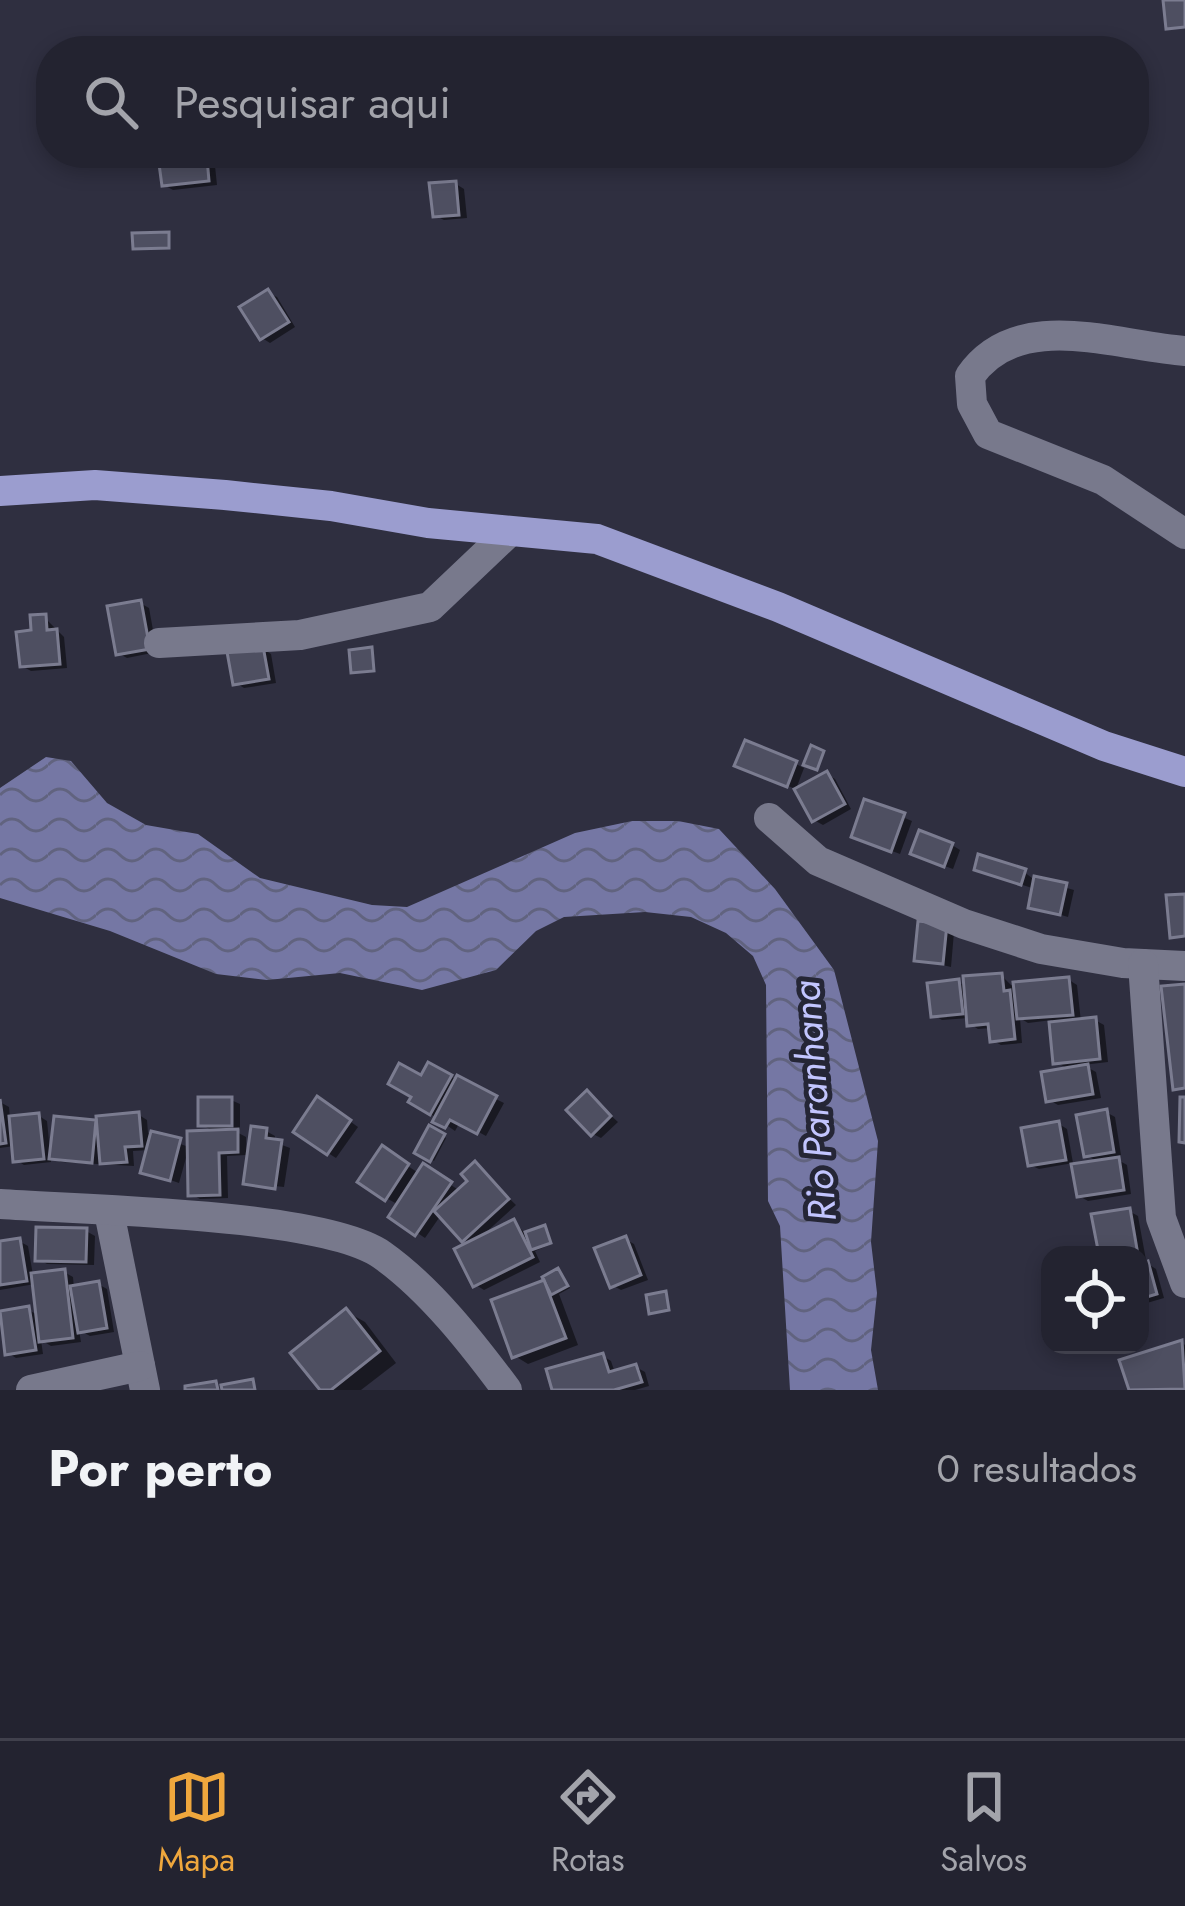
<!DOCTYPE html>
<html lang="pt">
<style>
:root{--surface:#232330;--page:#2f2f3c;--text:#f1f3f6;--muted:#a3a4ab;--line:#40404c;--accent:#efa73d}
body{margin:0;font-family:Jost,sans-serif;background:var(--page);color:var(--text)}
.controls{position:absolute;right:36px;bottom:36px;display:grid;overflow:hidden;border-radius:24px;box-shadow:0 6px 18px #0003}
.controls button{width:108px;height:108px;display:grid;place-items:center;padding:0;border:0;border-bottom:3px solid var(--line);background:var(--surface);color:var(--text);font:60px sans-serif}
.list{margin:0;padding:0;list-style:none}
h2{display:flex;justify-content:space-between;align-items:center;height:156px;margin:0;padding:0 48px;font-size:51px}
h2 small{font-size:39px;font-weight:400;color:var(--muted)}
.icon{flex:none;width:66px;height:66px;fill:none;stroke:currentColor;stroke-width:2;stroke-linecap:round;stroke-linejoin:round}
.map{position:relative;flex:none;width:1185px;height:1390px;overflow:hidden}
.search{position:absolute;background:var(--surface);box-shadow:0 6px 18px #0003;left:36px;right:36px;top:36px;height:132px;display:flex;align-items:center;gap:30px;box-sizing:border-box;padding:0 42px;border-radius:48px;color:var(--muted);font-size:45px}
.sheet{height:348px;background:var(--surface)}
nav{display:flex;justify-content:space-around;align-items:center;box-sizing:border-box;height:168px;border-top:3px solid var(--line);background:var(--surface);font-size:33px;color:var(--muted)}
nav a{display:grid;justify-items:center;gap:6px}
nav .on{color:var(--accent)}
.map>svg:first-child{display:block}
.water{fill:url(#water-waves)}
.shadow{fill:#0007}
.building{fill:#4e4f61;stroke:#7b7c90;stroke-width:3}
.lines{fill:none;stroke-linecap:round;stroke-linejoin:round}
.street{stroke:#78798c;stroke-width:30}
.secondary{stroke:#78798c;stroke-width:30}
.primary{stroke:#9b9dcf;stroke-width:30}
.labels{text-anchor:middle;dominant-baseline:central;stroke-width:10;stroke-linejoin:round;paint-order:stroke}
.water-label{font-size:39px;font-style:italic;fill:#c2c5fe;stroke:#252636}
</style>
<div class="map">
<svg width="1185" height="1390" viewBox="0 0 1185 1390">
<defs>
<pattern id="water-waves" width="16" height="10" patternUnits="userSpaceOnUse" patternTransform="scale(3)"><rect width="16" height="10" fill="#7577a4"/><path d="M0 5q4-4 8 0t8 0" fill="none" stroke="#61637f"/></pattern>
</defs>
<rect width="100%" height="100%" fill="#2f2f40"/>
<!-- water -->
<polygon class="water" points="46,757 71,761 107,803 146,825 198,834 260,878 372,905 407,907 575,833 632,821 678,821 719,829 775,889 834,970 878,1141 871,1242 877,1293 871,1350 878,1390 790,1390 780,1226 768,1201 766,985 753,956 726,933 691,917 645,912 564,917 536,931 496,970 422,990 340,973 267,980 216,974 110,931 0,898 0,788"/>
<!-- shadow -->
<g class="shadow">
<polygon points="206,161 215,166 217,185 173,190 164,185"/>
<polygon points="456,184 464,189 467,218 444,220 436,216"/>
<polygon points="268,293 277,297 295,327 270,343 262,338"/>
<polygon points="140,603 149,608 157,652 127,658 118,653"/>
<polygon points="45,618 64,637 67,668 31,671 22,666"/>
<polygon points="263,649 271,654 276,683 244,688 236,683"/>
<polygon points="796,764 804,768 796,789 746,770"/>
<polygon points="827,774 835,779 851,809 823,825 814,820"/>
<polygon points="866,802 912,821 900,854 863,840"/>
<polygon points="952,845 960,850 953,869 922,858"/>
<polygon points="1024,872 1032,878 1074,890 1068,917 1031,906 1035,889 986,873"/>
<polygon points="946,927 954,932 951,967 917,959"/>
<polygon points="1002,976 1011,985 1069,980 1077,985 1081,1022 1095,1020 1104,1025 1108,1062 1083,1065 1096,1072 1101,1098 1058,1105 1049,1100 1070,1070 1056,1062 1052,1020 1028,1023 1020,1018 1022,1043 1001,1045 992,1040 991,1028 978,1029 970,1024 969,1018 942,1020 933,1015 958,982 967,987"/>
<polygon points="429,1066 504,1103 486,1136 460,1122 455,1131 412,1101"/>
<polygon points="587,1094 618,1122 601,1138 593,1134"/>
<polygon points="231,1100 240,1104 240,1129 231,1129 246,1137 246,1155 227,1156 228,1198 200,1199 191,1194 216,1133 201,1124"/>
<polygon points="0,1102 9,1107 10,1119 39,1116 47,1121 50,1151 56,1119 99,1124 139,1115 147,1120 148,1133 189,1147 179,1183 144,1171 149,1150 133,1151 134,1166 61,1162 51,1156 51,1162 24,1165 16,1160 14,1146 0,1148"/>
<polygon points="326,1104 358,1127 336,1158 328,1153"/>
<polygon points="1106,1112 1115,1117 1121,1155 1113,1157 1127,1165 1131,1194 1088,1201 1079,1196 1100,1163 1086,1155"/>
<polygon points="1059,1124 1067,1129 1073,1163 1039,1169 1030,1165"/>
<polygon points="430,1129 446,1138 434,1161 418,1152"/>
<polygon points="266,1131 275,1136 274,1142 290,1148 284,1187 246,1183"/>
<polygon points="382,1149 420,1174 424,1167 460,1191 471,1181 475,1165 516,1205 482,1236 514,1222 527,1235 548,1230 552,1244 535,1251 540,1262 484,1290 476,1285 470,1244 441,1215 425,1238 392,1216 399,1205 386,1198"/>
<polygon points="1129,1211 1138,1216 1146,1260 1140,1261 1140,1255 1102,1255 1095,1217"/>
<polygon points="86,1231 95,1236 94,1265 47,1264 38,1259"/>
<polygon points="625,1239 634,1244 648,1280 621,1290 612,1285"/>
<polygon points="19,1241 28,1246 33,1275 64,1272 73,1277 74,1289 98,1284 107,1289 114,1332 90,1336 79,1330 81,1342 51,1346 41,1340 43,1354 16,1358 8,1353 29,1310 39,1316 35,1284 0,1290 0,1244"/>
<polygon points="1148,1264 1156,1269 1164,1298 1140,1305 1140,1267"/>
<polygon points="558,1271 570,1288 559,1294 578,1345 528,1364 515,1356 544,1283"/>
<polygon points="347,1312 365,1322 396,1363 361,1390 323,1390 295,1353"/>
<polygon points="1182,1343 1185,1345 1185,1390 1132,1390 1123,1362"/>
<polygon points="603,1356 611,1361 615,1373 636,1367 645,1372 649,1386 635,1390 556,1390 550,1371"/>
</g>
<!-- building -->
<g class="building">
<polygon points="1163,0 1185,0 1185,27 1166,29"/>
<polygon points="207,158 209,181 162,186 159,164"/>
<polygon points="456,181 459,215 433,217 429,183"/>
<polygon points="169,232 169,248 133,249 132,233"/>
<polygon points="268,289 289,322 260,340 239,307"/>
<polygon points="141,600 150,649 116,655 107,606"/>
<polygon points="46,614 47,630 57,629 60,664 20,667 16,632 31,630 30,615"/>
<polygon points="263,646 269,679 233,685 227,652"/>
<polygon points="372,647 374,671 351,673 349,650"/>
<polygon points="745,740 797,761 787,787 734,766"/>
<polygon points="811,745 824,751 817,770 803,765"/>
<polygon points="827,771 845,804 812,822 794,789"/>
<polygon points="864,799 905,813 891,852 851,837"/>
<polygon points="919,830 953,843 944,867 910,854"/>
<polygon points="978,854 1026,869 1021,885 974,870"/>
<polygon points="1034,876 1067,883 1060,915 1028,908"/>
<polygon points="1185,894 1185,936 1170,938 1166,895"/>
<polygon points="918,921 947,924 943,964 914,961"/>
<polygon points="1002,973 1004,991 1010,990 1015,1039 990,1042 988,1024 967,1026 963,976"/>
<polygon points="1069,977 1073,1015 1017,1019 1013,982"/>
<polygon points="959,979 963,1014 931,1017 927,983"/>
<polygon points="1185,984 1185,1088 1173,1090 1161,986"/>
<polygon points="1096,1017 1100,1059 1053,1064 1049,1022"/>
<polygon points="428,1062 452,1075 430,1115 408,1102 411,1097 388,1084 399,1063 421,1075"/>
<polygon points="1088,1064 1093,1094 1046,1102 1041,1072"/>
<polygon points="457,1075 497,1096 477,1134 450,1120 445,1128 432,1122"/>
<polygon points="587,1090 611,1116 591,1136 566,1110"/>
<polygon points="317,1096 351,1120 327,1155 293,1132"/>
<rect x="198" y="1097" width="34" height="29"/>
<polygon points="1180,1097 1185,1097 1185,1143 1179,1142"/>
<polygon points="0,1099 6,1143 0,1144"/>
<polygon points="1107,1109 1114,1152 1084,1157 1076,1115"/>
<polygon points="139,1112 142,1146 125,1147 127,1162 100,1164 96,1116"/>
<polygon points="39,1113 44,1159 13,1162 9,1116"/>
<polygon points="54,1116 96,1120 92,1163 49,1159"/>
<polygon points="1059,1121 1066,1160 1028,1166 1021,1128"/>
<polygon points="429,1125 445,1134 430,1162 414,1153"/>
<polygon points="251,1126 267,1128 266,1138 282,1140 275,1189 243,1184"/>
<polygon points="238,1129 238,1152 219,1153 220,1195 188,1196 187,1131"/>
<polygon points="151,1131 181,1138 170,1181 140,1173"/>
<polygon points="382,1145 409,1164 385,1201 357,1182"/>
<polygon points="1119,1157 1124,1190 1077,1197 1071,1164"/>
<polygon points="475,1161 509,1199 462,1242 434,1211 467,1181 461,1174"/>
<polygon points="423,1163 452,1182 415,1236 388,1217"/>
<polygon points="1130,1208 1138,1255 1099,1255 1091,1214"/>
<polygon points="514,1219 533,1257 473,1287 454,1249"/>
<polygon points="545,1225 551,1243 531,1250 525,1232"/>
<polygon points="36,1227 87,1228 86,1262 35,1261"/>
<polygon points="626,1236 641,1275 610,1288 594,1248"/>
<polygon points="20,1238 27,1281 0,1285 0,1241"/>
<polygon points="1148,1261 1157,1294 1140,1299 1140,1264"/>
<polygon points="558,1268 568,1286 551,1295 542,1277"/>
<polygon points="65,1269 73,1338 39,1342 31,1273"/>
<polygon points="544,1280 566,1338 512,1358 491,1300"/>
<polygon points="99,1281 107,1328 78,1333 70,1286"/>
<polygon points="666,1291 669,1310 649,1314 646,1295"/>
<polygon points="29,1306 36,1350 5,1355 0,1311"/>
<polygon points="346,1308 380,1351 331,1390 320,1390 290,1353"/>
<polygon points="1182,1340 1185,1389 1129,1390 1119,1360"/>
<polygon points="603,1353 609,1372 636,1364 642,1382 614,1390 552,1390 546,1369"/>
<polygon points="253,1379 255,1390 222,1390 221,1385"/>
<polygon points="216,1381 218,1390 185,1390 185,1386"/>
</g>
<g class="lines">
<!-- street -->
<g class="street">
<path d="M1185,351C1116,346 1018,307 970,376L972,404L988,434L1103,480L1185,534"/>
<polyline points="159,643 300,635 430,607 509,532"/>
<polyline points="769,818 818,861 964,924 1041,949 1123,963 1185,966"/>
<polyline points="1143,964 1161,1218 1185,1283"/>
<polyline points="109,1212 145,1390"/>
<polyline points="31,1390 140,1366"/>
</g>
<!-- secondary -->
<path class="secondary" d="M0,1204C82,1210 322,1213 382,1255C430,1289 472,1343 507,1390"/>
<!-- primary -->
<polyline class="primary" points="0,491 95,485 225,495 331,506 428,523 597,539 778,607 1104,746 1185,772"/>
</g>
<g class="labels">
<!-- water labels -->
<g class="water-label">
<text transform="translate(814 1101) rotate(-94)">Rio Paranhana</text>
</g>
</g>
</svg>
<div class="controls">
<button><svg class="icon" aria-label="locate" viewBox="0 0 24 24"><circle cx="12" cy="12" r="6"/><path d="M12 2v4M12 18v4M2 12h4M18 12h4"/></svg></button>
</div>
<div class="search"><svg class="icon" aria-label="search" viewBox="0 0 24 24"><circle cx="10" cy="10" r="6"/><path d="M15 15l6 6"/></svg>Pesquisar aqui</div>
</div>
<section class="sheet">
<h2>Por perto<small>0 resultados</small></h2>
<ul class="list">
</ul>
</section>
<nav>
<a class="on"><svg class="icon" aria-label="map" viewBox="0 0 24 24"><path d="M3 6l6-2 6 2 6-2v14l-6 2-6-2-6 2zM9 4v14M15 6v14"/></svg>Mapa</a>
<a><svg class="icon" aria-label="directions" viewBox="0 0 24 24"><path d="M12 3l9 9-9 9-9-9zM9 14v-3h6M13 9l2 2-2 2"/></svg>Rotas</a>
<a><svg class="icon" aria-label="saved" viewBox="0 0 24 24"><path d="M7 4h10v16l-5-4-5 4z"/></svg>Salvos</a>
</nav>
